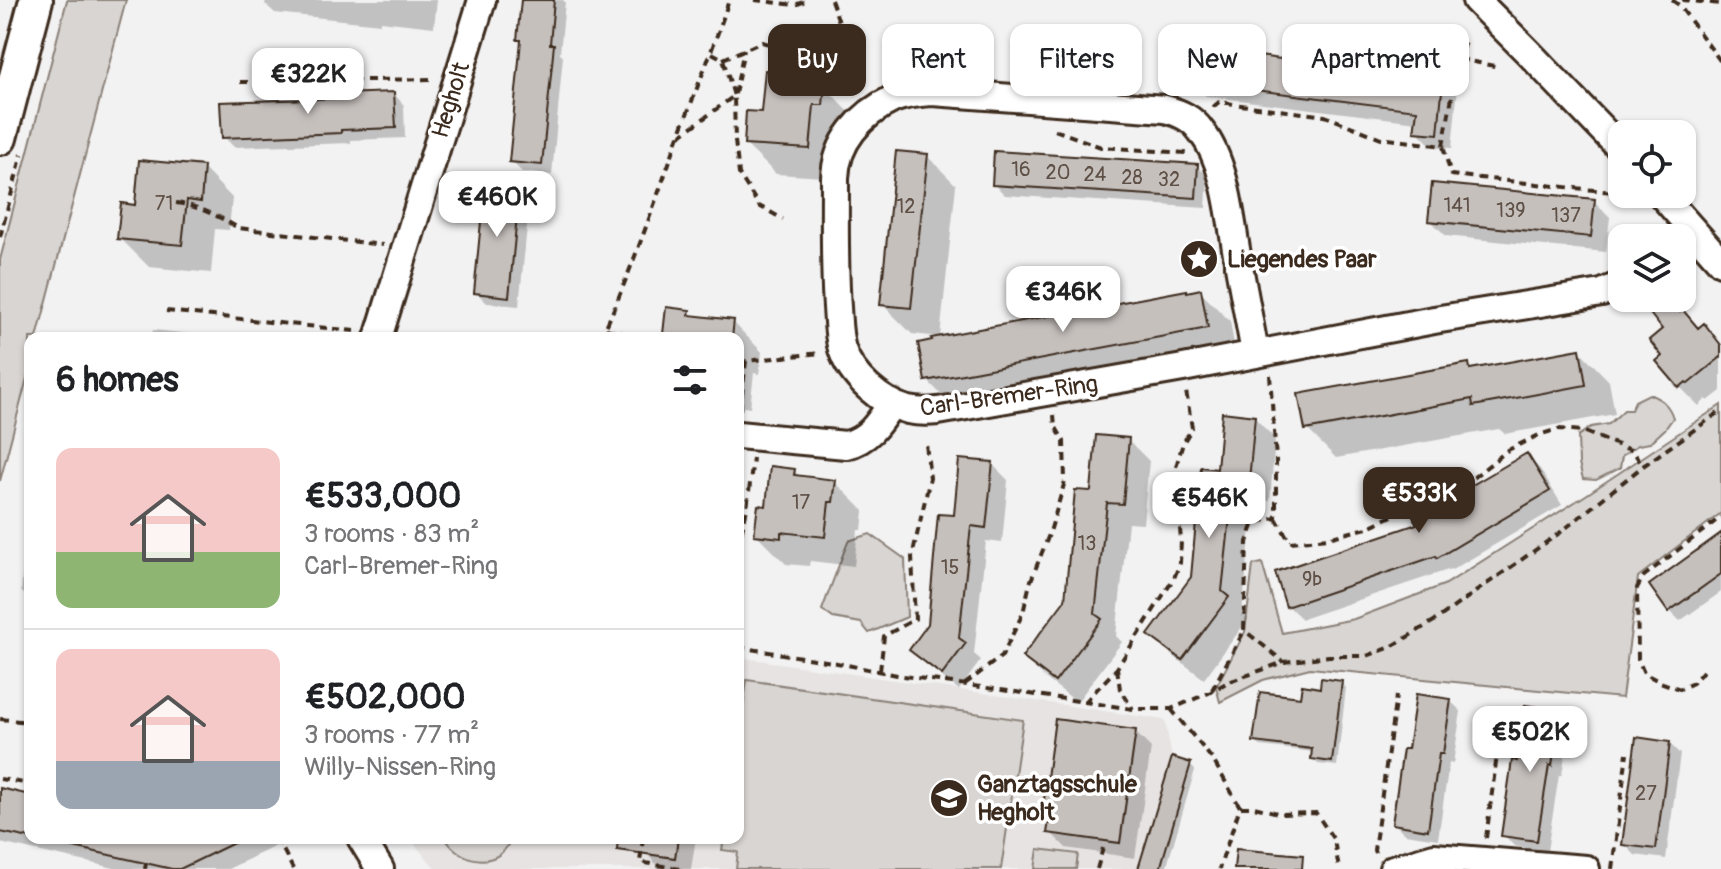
<!DOCTYPE html>
<html lang="en">
<head>
<meta charset="utf-8">
<style>
	body { margin:0; font-family:Pangolin,sans-serif; background:#f2f2f2; color:#202124; height:100vh; display:flex; flex-direction:column; font-size:30px; white-space:nowrap }
	* { box-sizing:border-box; margin:0 }
	p { font-size:26px; color:#757577 }
	.icon { flex:none; width:44px; height:44px; fill:none; stroke:currentColor; stroke-width:2; stroke-linecap:round; stroke-linejoin:round }
	.map { position:relative; flex:1; overflow:hidden }
	.side { position:absolute; left:24px; top:332px; width:720px; height:512px; display:flex; flex-direction:column; background:#fff; border-radius:16px; box-shadow:0 2px 6px #0004 }
	.side>* { flex:none }
	.hud { position:absolute; left:768px; top:24px; width:760px; height:72px; display:flex; gap:16px }
	.tools { position:absolute; left:1608px; top:120px; display:grid; gap:16px }
	.tools a { display:grid; place-items:center; width:88px; height:88px; border-radius:16px; background:#fff; box-shadow:0 2px 6px #0004; font-size:40px }
	.price { position:absolute; translate:-50% -68px; padding:0 18px; border-radius:16px; background:#fff; color:#222; font-size:26px; line-height:52px; filter:drop-shadow(0 2px 4px #0008) }
	.price::after { content:''; position:absolute; left:50%; top:48px; width:24px; height:18px; margin-left:-12px; background:inherit; clip-path:polygon(0 0,100% 0,50% 100%) }
	.price.selected { background:#3b2a1e; color:#fff }
	ul { padding:0; list-style:none }
	li { display:flex; align-items:center; gap:24px; height:200px; padding:0 32px }
	li+li { border-top:2px solid #e0e0e0 }
	li span { display:grid; place-items:center; flex:none; width:224px; height:160px; border-radius:16px; color:#555 }
	li>.icon { margin-inline-start:auto }
	span .icon { width:96px; height:96px; fill:#fffc; stroke-width:1 }
	li b { font-size:34px }
	h2 { display:flex; justify-content:space-between; align-items:center; height:96px; padding:0 32px; font-size:34px }
	.tag { padding:0 28px; border-radius:16px; background:#fff; box-shadow:0 2px 6px #0004; font-size:28px; line-height:72px }
	.tag.selected { background:#3b2a1e; color:#fff }
	.map>svg:first-child { display:block }
	.built { fill:#e6e3e2 }
	.green { fill:#d8d5d2; stroke:#8a8078; stroke-width:2 }
	.shadow { fill:#0003 }
	.building { fill:#c6c0bd; stroke:#3b2a1e; stroke-width:2 }
	.lines { fill:none; stroke-linecap:round; stroke-linejoin:round }
	.minor-casing { stroke:#3b2a1e; stroke-width:32 }
	.major-casing { stroke:#3b2a1e; stroke-width:38 }
	.path { stroke:#3b2a1e; stroke-width:4; stroke-dasharray:8 6; stroke-linecap:butt }
	.minor { stroke:#fff; stroke-width:26 }
	.major { stroke:#fff; stroke-width:32 }
	.labels { text-anchor:middle; dominant-baseline:central; stroke-width:7; stroke-linejoin:round; paint-order:stroke }
	.number-label { font-size:20px; fill:#5e5046 }
	.street-label { font-size:24px; fill:#3b2a1e; stroke:#fff }
	.poi-label { font-size:24px; font-weight:bold; fill:#3b2a1e; stroke:#fff; text-anchor:start }
</style>
</head>
<body>
<div class="map">
<svg width="1721" height="869" viewBox="0 0 1721 869">
	<rect width="100%" height="100%" fill="#f3f2f2"/>
	<filter id="ink" filterUnits="userSpaceOnUse"><feTurbulence type="fractalNoise" baseFrequency=".0125" numOctaves="2"/><feDisplacementMap in="SourceGraphic" scale="16" xChannelSelector="R" yChannelSelector="G"/><feConvolveMatrix kernelMatrix="1 2 1 2 8 2 1 2 1" color-interpolation-filters="sRGB"/></filter>
	<g filter="url(#ink)">
		<path class="built" d="M738,657L1165,720L1172,757L1138,869H436L416,846L412,838H738Z"/>
		<path class="green" d="M67,0H126L37,338H30V367L0,481V260Z
			M1649,394C1661,399 1669,404 1673,418L1665,429L1650,443L1638,445L1622,456L1620,468L1596,480L1583,479L1579,464L1578,436L1591,427L1609,424L1624,410H1631L1635,401Z
			M1721,405V513L1638,577L1622,698L1310,668L1263,680L1220,702L1216,687L1245,632L1253,565L1262,563L1282,633L1354,619L1446,584L1586,495Z
			M870,534L905,559L907,617L869,633L861,623L833,618L822,610L848,541Z
			M747,680L1023,720L1001,869H736L738,852L722,850L724,838H738V742Z
			M445,838H511C501,869 462,865 445,838Z
			M1038,849L1078,854L1076,869H1035Z"/>
		<path class="shadow" d="M266,0H437L434,27L380,21V24L275,13L265,4Z
			M523,0H563L565,2L560,53L563,56L552,175L522,172L511,161L523,42L519,39Z
			M1444,61L1459,76L1452,148L1432,146L1417,131V122L1206,96L1191,81L1422,79Z
			M801,75L811,85L824,86L853,116L839,178L776,174L746,145L763,114Z
			M394,94L404,105L405,138L351,140V143L234,147L224,137L342,100Z
			M927,156L956,185L940,337L912,334L882,304Z
			M1197,166L1208,176L1206,208L1005,195L994,184Z
			M203,168L232,198L229,230L215,229L211,273L149,267L120,238L137,207Z
			M519,186L530,197L519,306L487,303L476,292Z
			M1594,201L1610,217L1606,252L1446,236L1430,220Z
			M1200,292L1230,321L1236,356L956,410L927,380L1188,293Z
			M1649,298H1668L1699,329L1703,326L1721,343V391L1708,401L1706,399L1699,406L1680,387L1665,356V329Z
			M667,309L689,312L696,318L733,322L762,352L759,374L754,373L750,408L738,406V338H664Z
			M153,330L233,338H152Z
			M1580,351L1609,381L1615,414L1505,434L1499,429L1336,458L1307,429L1468,366L1473,371Z
			M1254,417L1275,439L1270,501L1254,500L1242,613L1248,619L1204,679L1172,655L1151,634L1193,578L1219,471Z
			M1128,440L1149,461L1143,524L1128,523L1116,636L1122,642L1077,702L1045,678L1024,657L1066,601L1092,494Z
			M1527,455L1540,469L1562,505L1452,570L1451,569L1302,619L1288,606L1420,525Z
			M992,464L1008,480L1002,543L986,541L974,654L981,660L959,690L928,666L912,650L930,624L956,517Z
			M794,471L802,478L835,482L864,511L862,530H858L854,566L810,561L809,566L786,564L756,534Z
			M1721,535V592L1680,621L1670,611Z
			M24,558L30,559V600L21,591Z
			M1342,683L1346,688L1337,766L1318,764L1313,759L1314,752L1260,746L1256,741L1302,699Z
			M1450,701L1461,711L1453,764L1449,763L1438,839L1405,834L1395,824L1410,751Z
			M1559,712L1570,723L1562,775H1559L1547,851L1514,846L1504,835L1519,763Z
			M1135,732L1151,748L1135,858L1066,848L1050,832L1051,821L1044,813Z
			M1669,743L1680,754L1666,859L1635,855L1624,844Z
			M1190,765L1195,770L1166,869H1140Z
			M0,790L30,797V838H279L282,843L228,869H119L0,843Z
			M647,838H696L691,869H657V865L645,852Z"/>
		<path class="building" d="M521,0H554L550,44H554L542,165L509,162L521,40H517Z
			M1193,48L1420,76L1422,57L1445,59L1438,134L1414,132L1417,110L1189,82Z
			M765,70L802,73L801,82L825,84L823,105H814L810,149L744,145L746,111L761,112Z
			M394,92L396,128L341,130V133L222,138L220,102L340,98V94Z
			M896,151L928,154L911,308L880,305Z
			M994,151L1198,164L1196,198L992,185Z
			M139,160L204,166L201,202L187,200L182,245L117,239L121,203L135,205Z
			M485,181L520,185L509,297L474,293Z
			M1432,183L1595,199L1591,237L1428,221Z
			M1201,289L1208,328L925,381L918,343L932,340L931,338L1187,290V292Z
			M1638,298H1669L1680,312L1683,310L1698,328L1704,323L1721,345V357L1688,384L1686,382L1679,388L1656,361L1662,356L1649,340L1662,329Z
			M666,307L690,310L689,315L734,320L732,338H674V335L663,334Z
			M1580,349L1586,385L1473,406L1472,399L1305,430L1298,394L1469,363L1470,369Z
			M1222,412L1255,416L1249,481L1234,480L1222,591L1229,597L1182,660L1148,635L1191,577L1201,467L1217,469Z
			M1096,435L1129,438L1123,504L1107,503L1095,614L1102,619L1055,682L1022,657L1065,600L1075,490L1091,491Z
			M1527,453L1550,491L1437,558L1436,556L1286,607L1275,572L1417,524L1414,519Z
			M959,459L993,462L986,528L971,526L959,638L966,643L942,675L909,650L928,624L938,514L954,515Z
			M770,466L795,469L794,475L836,480L833,502H829L825,537L781,532V538L754,535L758,505L766,506Z
			M1721,533V574L1668,612L1649,585Z
			M1321,678L1342,681L1332,762L1311,759L1312,749L1253,742L1260,692L1300,697L1302,685L1320,688Z
			M1416,694L1451,699L1443,754H1439L1428,830L1392,824L1403,749H1408Z
			M1525,705L1560,710L1552,766L1549,765L1537,841L1501,836L1512,760L1517,761Z
			M1055,719L1136,730L1120,843L1047,833L1050,815L1042,814Z
			M1636,737L1670,742L1656,849L1622,845Z
			M1172,757L1191,763L1186,780L1160,869H1138Z
			M0,788L30,795V838L0,832Z
			M69,838H244L180,869H172L69,846Z
			M618,838H678L675,858L617,850Z
			M1236,849L1303,855L1302,869H1234Z"/>
		<g class="lines">
			<defs>
				<path id="minor" d="M1476,0L1528,52L1622,150
					M1661,194L1721,262
					M378,338L482,0
					M1255,353C1249,319 1242,284 1236,249C1230,213 1225,161 1201,131C1192,118 1180,113 1165,109L932,92C919,93 905,94 893,99C861,114 836,142 835,178C835,221 834,264 837,307C838,321 838,336 842,349C851,377 881,403 908,410C918,412 928,412 938,411L1183,368L1434,320L1602,293L1622,284
					M738,435L846,445C869,440 880,421 892,403
					M361,838L380,869
					M1393,869L1434,857L1586,869"/>
				<path id="major" d="M0,138L36,0"/>
			</defs>
			<use href="#minor" class="minor-casing"/>
			<use href="#major" class="major-casing"/>
			<path class="path" d="M755,0L795,5L808,0
				M831,0L856,68
				M1672,0L1679,5L1721,62
				M1682,0L1721,4
				M712,53L723,59L734,96
				M723,59L762,42L856,68L865,86
				M1459,59L1499,67
				M240,82L434,79
				M735,94L744,49
				M1213,107L1219,102L1325,116L1381,138L1443,146L1451,175L1613,192L1620,191
				M1055,130L1101,147L1186,153
				M680,136L734,96L735,141L739,174L759,206L783,219
				M1443,146L1459,59L1466,38
				M176,203C198,206 219,216 238,228L383,245
				M0,237L22,154
				M166,311L355,331
				M606,329L644,338
				M601,338C631,272 654,205 678,138C695,92 714,47 729,0
				M1270,375L1276,459V518L1254,523L1247,542L1244,630L1284,662
				M740,410L746,361L820,353
				M1276,518L1290,542L1328,538L1367,528L1474,477L1508,450L1539,435L1558,429L1582,431L1633,451L1643,466
				M738,546L747,509L753,458
				M738,647L832,662L897,675L1085,702L1133,709H1171L1211,692L1226,683L1284,662L1329,656H1367L1391,647L1434,621L1561,532L1643,466L1721,411
				M1117,668L1120,689L1133,709
				M880,671L884,636L915,619L912,557L930,478L926,444
				M1703,671L1693,683L1680,689L1660,682L1644,673L1638,659L1637,588L1644,576L1721,517
				M965,684L1002,656L1023,613L1030,583L1050,532L1065,481L1064,441L1055,426L1054,415
				M1212,690L1244,631
				M1085,702L1117,668L1174,578L1180,563L1181,541L1175,470L1183,443L1192,428L1186,391
				M1171,709L1213,760L1240,807L1219,869
				M0,719L30,722
				M0,779L30,784
				M1241,807H1254L1282,814L1316,813L1334,840L1339,869
				M277,838L293,869
				M643,838L640,862L680,869
				M1486,838L1502,717
				M1375,853L1374,850L1396,696
				M145,869L146,863
				M1097,869L1103,848
				M1612,869L1627,753"/>
			<use href="#minor" class="minor"/>
			<use href="#major" class="major"/>
		</g>
	</g>
	<defs>
		<symbol id="sight-disc" viewBox="-11 -11 22 22"><circle r="9.5" fill="#3b2a1e" stroke="#fff"/><path d="M0-6L1.8-2.2L6-1.7L2.9 1.2L3.7 5.4L0 3.3L-3.7 5.4L-2.9 1.2L-6-1.7L-1.8-2.2Z" fill="#fff"/></symbol>
		<symbol id="school-disc" viewBox="-11 -11 22 22"><circle r="9.5" fill="#3b2a1e" stroke="#fff"/><path d="M0-5L7-2L0 1L-7-2ZM-4 1L0 2.5L4 1V4Q0 6-4 4Z" fill="#fff"/></symbol>
	</defs>
	<g fill-rule="evenodd">
		<use href="#sight-disc" x="1177" y="237" width="44" height="44"/>
		<use href="#school-disc" x="927" y="776" width="44" height="44"/>
	</g>
	<g class="labels">
		<g class="number-label">
			<text x="1021" y="169">16</text>
			<text x="1058" y="172">20</text>
			<text x="1095" y="174">24</text>
			<text x="1132" y="177">28</text>
			<text x="1169" y="179">32</text>
			<text x="164" y="203">71</text>
			<text x="1457" y="205">141</text>
			<text x="906" y="206">12</text>
			<text x="1511" y="210">139</text>
			<text x="1566" y="215">137</text>
			<text x="801" y="502">17</text>
			<text x="1087" y="543">13</text>
			<text x="950" y="567">15</text>
			<text x="1312" y="579">9b</text>
			<text x="1646" y="793">27</text>
		</g>
		<g class="street-label">
			<text transform="translate(451 100) rotate(-73)">Hegholt</text>
			<text transform="translate(1009 396) rotate(-8)">Carl-Bremer-Ring</text>
		</g>
		<g class="poi-label">
			<text x="1227" y="259">Liegendes Paar</text>
			<text x="977" y="784">Ganztagsschule<tspan x="977" dy="28">Hegholt</tspan></text>
		</g>
	</g>
</svg>
<div class="tools">
<a><svg class="icon" aria-label="locate" viewBox="0 0 24 24"><circle cx="12" cy="12" r="6"/><path d="M12 2v4M12 18v4M2 12h4M18 12h4"/></svg></a>
<a><svg class="icon" aria-label="layers" viewBox="0 0 24 24"><path d="M12 4l9 5-9 5-9-5zM3 14l9 5 9-5"/></svg></a>
</div>
<b class="price" style="left:308px;top:116px">€322K</b>
<b class="price" style="left:497px;top:239px">€460K</b>
<b class="price" style="left:1063px;top:334px">€346K</b>
<b class="price selected" style="left:1419px;top:535px">€533K</b>
<b class="price" style="left:1209px;top:540px">€546K</b>
<b class="price" style="left:1530px;top:774px">€502K</b>
<div class="hud">
<a class="tag selected">Buy</a>
<a class="tag">Rent</a>
<a class="tag">Filters</a>
<a class="tag">New</a>
<a class="tag">Apartment</a>
</div>
<section class="side">
<h2>6 homes<svg class="icon" aria-label="filters" viewBox="0 0 24 24"><path d="M4 7h16M4 17h16"/><circle cx="9" cy="7" r="2"/><circle cx="15" cy="17" r="2"/></svg></h2>
<ul>
<li><span style="background:linear-gradient(#f6c9c9 65%,#8fb573 0)"><svg class="icon" aria-label="home" viewBox="0 0 24 24"><path d="M3 11l9-7 9 7M6 9v11h12V9"/></svg></span><div><b>€533,000</b><p>3 rooms · 83 m²</p><p>Carl-Bremer-Ring</p></div></li>
<li><span style="background:linear-gradient(#f6c9c9 70%,#9aa5b1 0)"><svg class="icon" aria-label="home" viewBox="0 0 24 24"><path d="M3 11l9-7 9 7M6 9v11h12V9"/></svg></span><div><b>€502,000</b><p>3 rooms · 77 m²</p><p>Willy-Nissen-Ring</p></div></li>
</ul>
</section>
</div>
</body>
</html>
